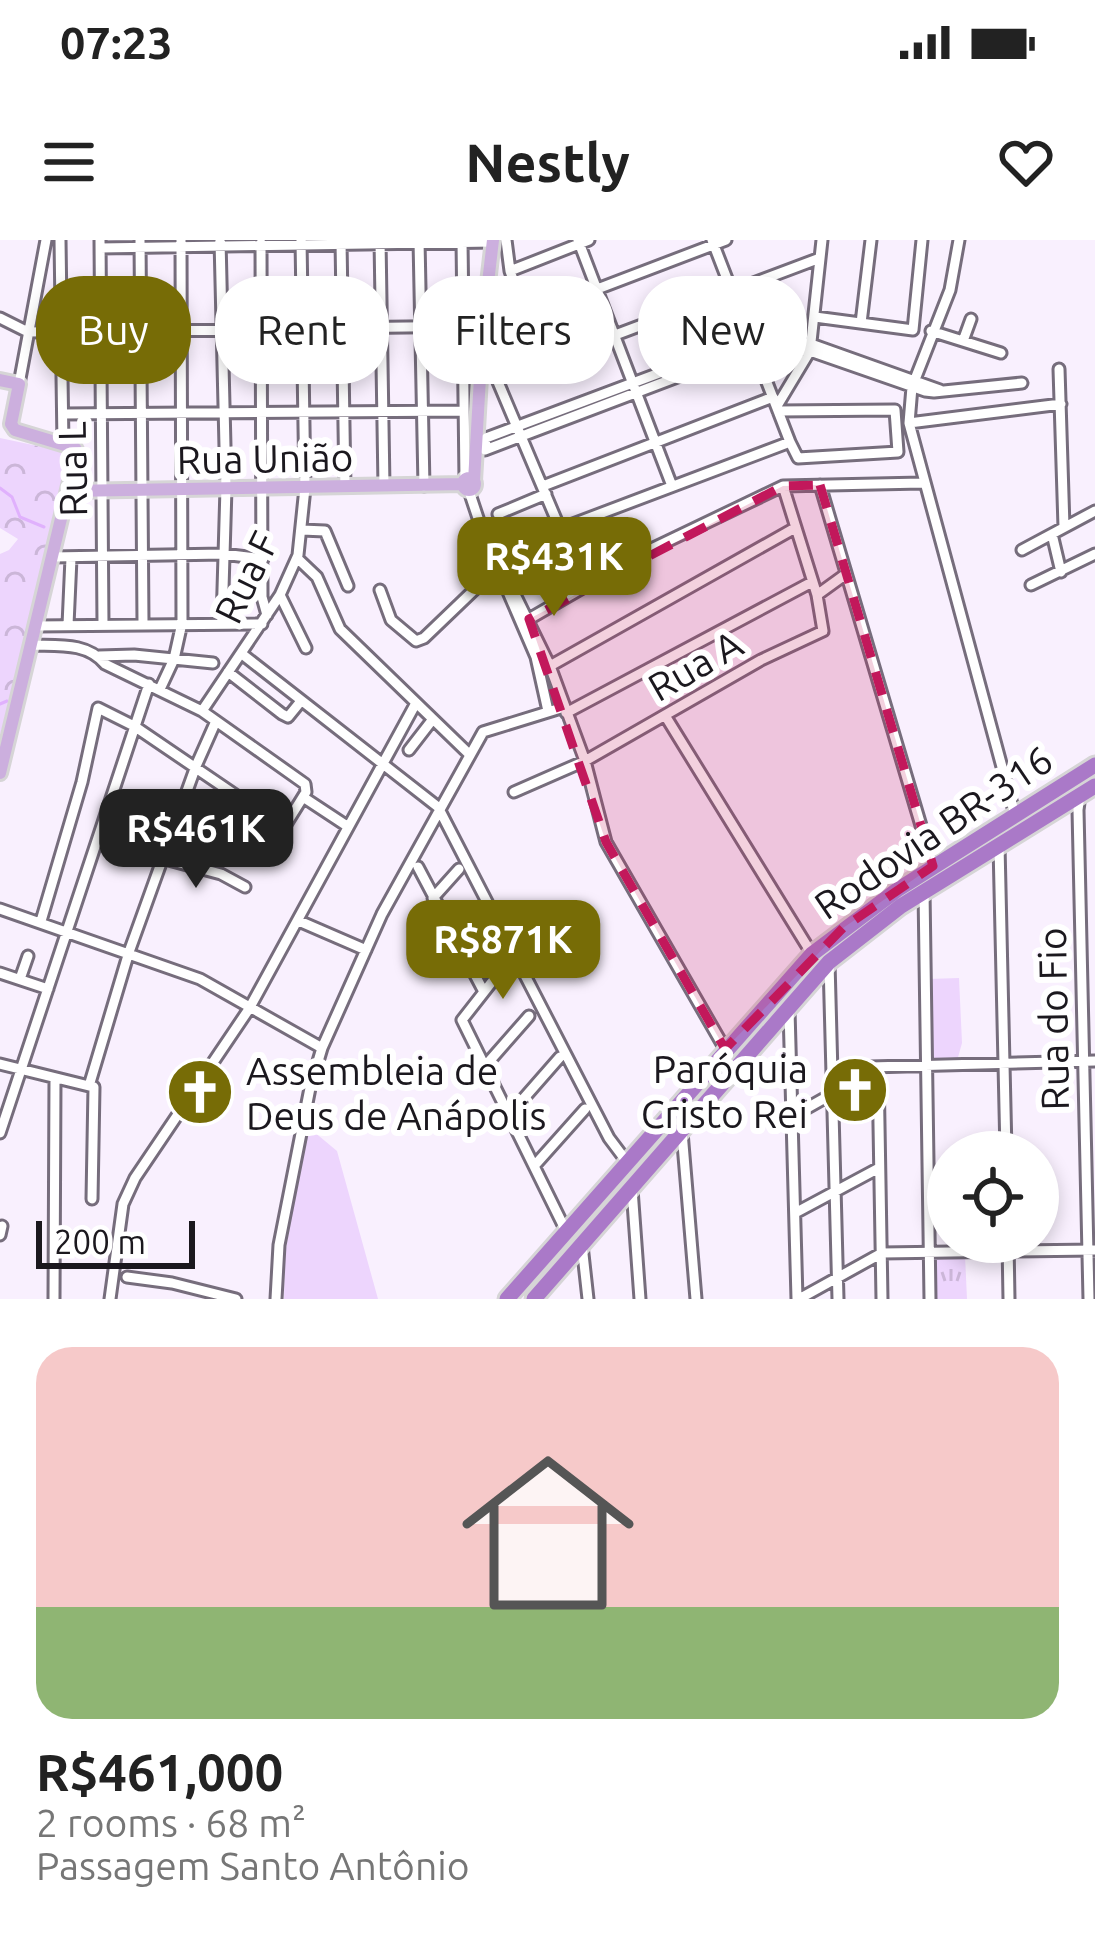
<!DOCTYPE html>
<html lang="en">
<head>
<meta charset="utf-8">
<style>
	body { margin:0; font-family:Ubuntu,sans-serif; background:#f2f2f2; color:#222; height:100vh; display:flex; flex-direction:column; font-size:45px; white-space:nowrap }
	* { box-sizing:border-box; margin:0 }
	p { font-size:39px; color:#767676 }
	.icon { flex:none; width:66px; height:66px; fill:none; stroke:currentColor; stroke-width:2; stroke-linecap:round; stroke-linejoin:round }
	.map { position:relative; height:1059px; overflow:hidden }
	.drawer { display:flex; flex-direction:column; background:#fff; flex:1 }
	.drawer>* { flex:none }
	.guide { position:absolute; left:36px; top:36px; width:1023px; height:108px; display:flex; gap:24px }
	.controls { position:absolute; left:927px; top:891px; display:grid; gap:24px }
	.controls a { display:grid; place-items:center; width:132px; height:132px; border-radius:50%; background:#fff; box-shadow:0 6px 18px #0003; font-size:60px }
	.scale { position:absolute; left:36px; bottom:30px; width:159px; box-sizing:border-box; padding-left:12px; border:6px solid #1b181e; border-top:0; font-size:33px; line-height:42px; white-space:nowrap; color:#1b181e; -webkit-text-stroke:9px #fff; paint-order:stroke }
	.price { position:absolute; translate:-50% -102px; padding:0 27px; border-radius:24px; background:#776c06; color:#fff; font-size:39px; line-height:78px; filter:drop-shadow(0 3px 6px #0008) }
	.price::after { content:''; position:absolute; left:50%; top:72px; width:36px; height:27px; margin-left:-18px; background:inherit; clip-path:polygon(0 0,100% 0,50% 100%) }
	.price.current { background:#222; color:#fff }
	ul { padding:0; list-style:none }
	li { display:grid; align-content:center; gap:24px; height:636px; padding:0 36px }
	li+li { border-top:3px solid #e0e0e0 }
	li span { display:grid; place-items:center; height:372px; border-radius:36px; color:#555 }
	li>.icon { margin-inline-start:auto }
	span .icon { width:216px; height:216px; fill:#fffc; stroke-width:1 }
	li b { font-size:51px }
	.tag { padding:0 42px; border-radius:48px; background:#fff; box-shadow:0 6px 18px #0003; font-size:42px; line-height:108px }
	.tag.current { background:#776c06; color:#fff }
	.status { display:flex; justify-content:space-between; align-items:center; height:84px; padding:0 60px; background:#fff; direction:ltr }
	.status svg { height:33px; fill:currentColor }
	header { display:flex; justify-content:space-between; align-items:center; height:156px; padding:0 36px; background:#fff; font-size:54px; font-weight:600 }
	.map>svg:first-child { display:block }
	.green { fill:#edd5fd }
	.forest { fill:url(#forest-crowns) }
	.park { fill:url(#park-tufts) }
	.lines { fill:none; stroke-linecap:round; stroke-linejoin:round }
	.stream { stroke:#e0b1fd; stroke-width:3 }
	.minor-casing { stroke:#766d7c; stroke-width:15 }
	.major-casing { stroke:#d6d5d6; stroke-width:18 }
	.highway-casing { stroke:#d6d5d6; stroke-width:21 }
	.minor { stroke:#fff; stroke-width:9 }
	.major { stroke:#ccafde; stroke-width:12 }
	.highway { stroke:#aa79c8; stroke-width:15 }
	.marked { fill:#c2185b; fill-opacity:0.2; stroke:#c2185b; stroke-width:9; stroke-dasharray:24 15; stroke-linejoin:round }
	.labels { text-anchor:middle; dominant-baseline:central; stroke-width:12; stroke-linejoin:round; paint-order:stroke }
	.street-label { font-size:39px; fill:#1b181e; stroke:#fff }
	.poi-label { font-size:39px; fill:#1b181e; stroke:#fff; text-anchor:end }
</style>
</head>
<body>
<div class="status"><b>07:23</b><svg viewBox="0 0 49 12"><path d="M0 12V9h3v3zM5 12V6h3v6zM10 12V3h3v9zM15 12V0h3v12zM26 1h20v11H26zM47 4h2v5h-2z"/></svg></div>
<header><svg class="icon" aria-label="menu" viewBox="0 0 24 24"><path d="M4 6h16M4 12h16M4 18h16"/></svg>Nestly<svg class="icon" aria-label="heart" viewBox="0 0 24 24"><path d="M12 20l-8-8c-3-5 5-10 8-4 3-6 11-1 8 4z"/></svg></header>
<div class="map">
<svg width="1095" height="1059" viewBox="0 0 1095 1059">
	<defs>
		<pattern id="forest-crowns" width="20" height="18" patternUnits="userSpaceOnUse" patternTransform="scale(3)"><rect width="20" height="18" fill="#edd5fd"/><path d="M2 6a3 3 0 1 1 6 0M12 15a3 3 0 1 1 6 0" fill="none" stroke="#cbb6d8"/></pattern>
		<pattern id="park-tufts" width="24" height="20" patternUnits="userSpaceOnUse" patternTransform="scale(3)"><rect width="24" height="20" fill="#edd5fd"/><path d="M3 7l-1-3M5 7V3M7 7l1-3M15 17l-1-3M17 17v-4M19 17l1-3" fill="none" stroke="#cbb6d8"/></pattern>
	</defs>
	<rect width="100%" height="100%" fill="#f9f0fe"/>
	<path class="green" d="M959,738L962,803L957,821L929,822L928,739Z
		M307,886L337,911L378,1059H284L285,1014Z"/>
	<path class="forest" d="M0,198L71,213L0,496V314L9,310L18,299L0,288Z"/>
	<path class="park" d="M965,1015L967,1059H934L930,1017Z"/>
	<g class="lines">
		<path class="stream" d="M0,248L12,257L20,277L44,287
			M0,464L7,461"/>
		<defs>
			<path id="minor" d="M60,0L63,204
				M100,0L103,384
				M140,0L143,382
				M220,0L226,248L222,383
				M380,0L384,246
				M419,0L424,246
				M462,0L465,239
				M506,0L510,31L526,76
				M578,0L672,246
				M712,0L790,202L798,218L898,212L895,170L778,171
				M959,0L950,50L912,147L909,183L1015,575
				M341,1L345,247
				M261,3L262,357L267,375
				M100,8L493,2
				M510,31L589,0
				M815,77L913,90L922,0
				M0,78L28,92L483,86
				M861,83L871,0
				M931,91L1001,113
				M963,101L971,79
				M1059,129L1064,287
				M513,133L500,86L726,0
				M19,144L46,0
				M940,150L811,104L750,99L486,198L485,210L754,108L810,111L925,151L934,152L1022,143
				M777,166L810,111L822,0
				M63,174L463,171
				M909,183L1061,164
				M820,245L933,626
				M543,246L773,157
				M469,251L479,281L550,426L585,521L606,602L725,809
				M498,274L546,254
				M302,290L325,291L348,346
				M561,291L498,142L501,138L820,18
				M1052,294L1061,332
				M504,310L790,202
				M1022,310L1095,271
				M52,317L223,314L263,319
				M297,318L317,337L340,389L468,513
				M502,338L536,417L548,471
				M1031,345L1095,314
				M380,350L391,380L416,401L424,398L497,328
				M280,355L306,408
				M817,355L846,334
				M529,379L643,313L783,246L922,243
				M68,385L71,318
				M35,386L262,384
				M31,405C58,406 87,402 105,424L202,471L305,544L306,552L270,610
				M242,414L438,567L609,898L627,922
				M99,416L134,415L213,423
				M550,426L795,288
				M228,432L282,474L288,477L301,461
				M160,449L174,419L182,383L181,0
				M202,471L280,355L298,315L305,248L301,0
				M566,473L812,342
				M666,477L812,714
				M409,510L433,479
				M514,552L585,521L761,420L823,391L817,355L783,246
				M1080,555L1078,570L1089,1059
				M303,557L347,586
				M999,605L1006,912
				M161,618L221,634L245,647
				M418,627L483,750
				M924,651L930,1059
				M433,658L459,629
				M0,669L200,739L322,808
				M41,681L82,542L98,468L134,486L284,588
				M299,681L366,710
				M458,703L484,672
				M509,720L462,780L566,991
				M829,722L838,1059
				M0,733L48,749
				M20,739L28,716
				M789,770L797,1059
				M0,824L89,846L129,712L196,526L216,481
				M486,825L529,776
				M878,827L882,1059
				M833,828L1095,821
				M510,874L560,817
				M793,876L832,854
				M682,892L696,1059
				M0,893L149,444
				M535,925L585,869
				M632,949L640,1059
				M92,959L94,847
				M795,973L879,928
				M0,995L2,986
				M1008,1002L1009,1059
				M582,1005L588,1059
				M127,1037L172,1043L236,1059
				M54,1059L55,839
				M110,1059L123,964L135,938L249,769L416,463
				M276,1059L279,1005L310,848L322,808L382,674L483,492L564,467
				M799,1059L882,1013L1095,1010"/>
			<path id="major" d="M0,140L19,144L11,184L15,190L75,208L77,212L0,533
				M463 244a6 6 0 1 1 12 0a6 6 0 1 1-12 0Z
				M474,241L483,86L493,0
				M69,251L463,244"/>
			<path id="highway" d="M507,1059L812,714L897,650L1095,525
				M534,1059L829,722L901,666L1095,546"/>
		</defs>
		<use href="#minor" class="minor-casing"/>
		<use href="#major" class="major-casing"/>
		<use href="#highway" class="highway-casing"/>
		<use href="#minor" class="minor"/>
		<use href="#major" class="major"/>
		<use href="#highway" class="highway"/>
	</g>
	<path class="marked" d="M820,245L933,626L843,688L725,809L606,602L529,379L783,246Z"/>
	<defs>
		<symbol id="church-disc" viewBox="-11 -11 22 22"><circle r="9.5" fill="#776c06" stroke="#fff"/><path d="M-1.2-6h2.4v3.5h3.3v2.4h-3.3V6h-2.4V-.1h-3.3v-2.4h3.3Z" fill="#fff"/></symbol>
	</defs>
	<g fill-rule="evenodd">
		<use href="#church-disc" x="817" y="812" width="76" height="76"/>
		<use href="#church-disc" x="162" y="814" width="76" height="76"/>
	</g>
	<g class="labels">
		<g class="street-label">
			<text transform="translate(265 218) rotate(-1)">Rua União</text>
			<text transform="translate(72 229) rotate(-91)">Rua L</text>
			<text transform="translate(246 337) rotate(-64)">Rua F</text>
			<text transform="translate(695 425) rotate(-30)">Rua A</text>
			<text transform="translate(933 592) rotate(-34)">Rodovia BR-316</text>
			<text transform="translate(1053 779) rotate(-91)">Rua do Fio</text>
		</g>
		<g class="poi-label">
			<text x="808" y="828">Paróquia<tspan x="808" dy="45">Cristo Rei</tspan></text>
			<text x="246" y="830" text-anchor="start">Assembleia de<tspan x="246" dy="45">Deus de Anápolis</tspan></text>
		</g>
	</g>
</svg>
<div class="controls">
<a><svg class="icon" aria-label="locate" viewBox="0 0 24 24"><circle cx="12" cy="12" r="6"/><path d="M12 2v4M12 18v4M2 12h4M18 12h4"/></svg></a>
</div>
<div class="scale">200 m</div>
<b class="price" style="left:554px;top:379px">R$431K</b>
<b class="price current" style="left:196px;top:651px">R$461K</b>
<b class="price" style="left:503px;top:762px">R$871K</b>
<div class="guide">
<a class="tag current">Buy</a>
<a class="tag">Rent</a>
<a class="tag">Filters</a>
<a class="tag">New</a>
</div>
</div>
<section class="drawer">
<ul>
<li><span style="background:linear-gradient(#f6c9c9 70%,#8fb573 0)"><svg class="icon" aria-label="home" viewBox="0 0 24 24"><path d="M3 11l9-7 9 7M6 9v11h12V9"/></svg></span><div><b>R$461,000</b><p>2 rooms · 68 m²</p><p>Passagem Santo Antônio</p></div></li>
</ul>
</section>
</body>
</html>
